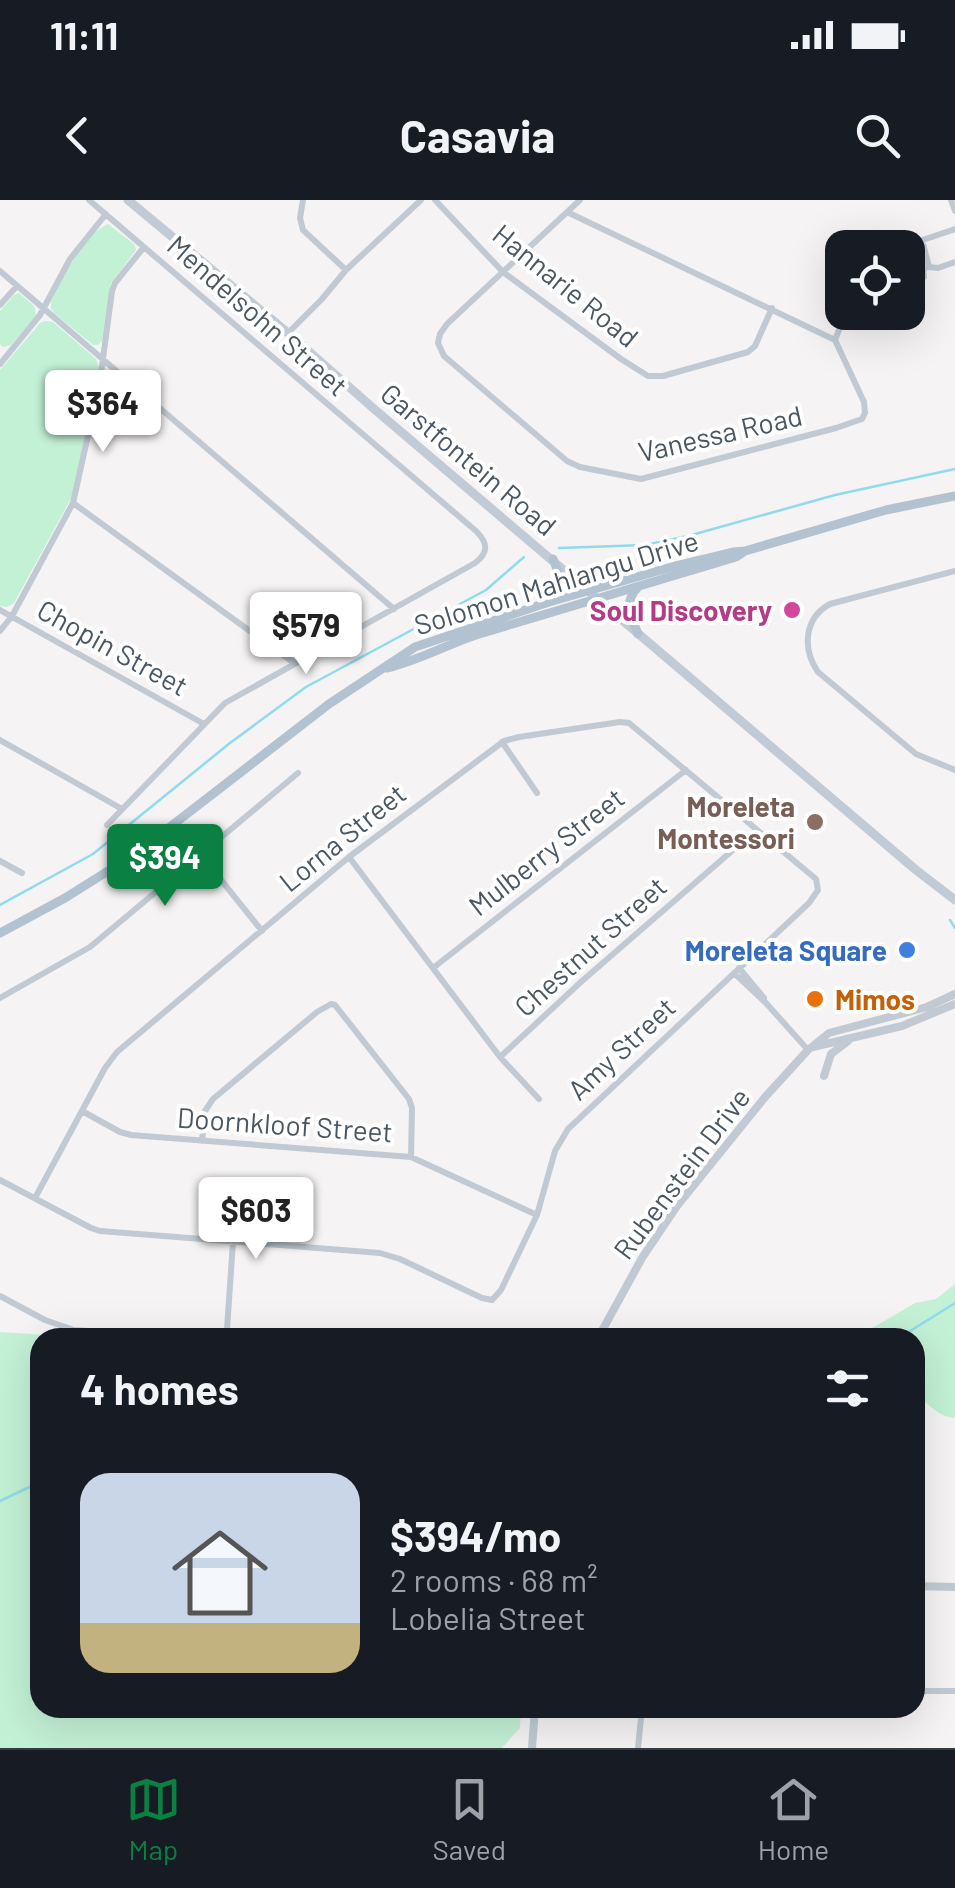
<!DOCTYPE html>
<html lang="en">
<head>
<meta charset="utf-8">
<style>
	body { margin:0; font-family:Barlow,sans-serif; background:#242831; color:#f1f3f6; height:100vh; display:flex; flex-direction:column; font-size:38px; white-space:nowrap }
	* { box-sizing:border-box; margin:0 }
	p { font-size:32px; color:#9ea1a6 }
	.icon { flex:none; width:55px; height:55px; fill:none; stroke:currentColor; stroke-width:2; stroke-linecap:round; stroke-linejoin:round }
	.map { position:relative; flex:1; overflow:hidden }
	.side { position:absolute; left:30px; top:1128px; width:895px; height:390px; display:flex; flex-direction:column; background:#171b24; border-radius:30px; box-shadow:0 10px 40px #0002 }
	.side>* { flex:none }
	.tools { position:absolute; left:825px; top:30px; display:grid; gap:20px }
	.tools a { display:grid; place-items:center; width:100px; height:100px; border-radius:20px; background:#171b24; box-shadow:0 10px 40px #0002; font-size:50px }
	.price { position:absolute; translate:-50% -85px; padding:0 22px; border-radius:10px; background:#fff; color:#222; font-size:32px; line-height:65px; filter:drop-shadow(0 2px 5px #0008) }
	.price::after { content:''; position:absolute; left:50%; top:60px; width:30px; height:22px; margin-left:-15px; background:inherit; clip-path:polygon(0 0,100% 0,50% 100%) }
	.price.current { background:#0b8043; color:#fff }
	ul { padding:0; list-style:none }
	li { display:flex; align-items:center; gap:30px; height:250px; padding:0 50px }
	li+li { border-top:2px solid #363941 }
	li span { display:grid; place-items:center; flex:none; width:280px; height:200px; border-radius:30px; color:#555 }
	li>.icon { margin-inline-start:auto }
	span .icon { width:120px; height:120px; fill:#fffc; stroke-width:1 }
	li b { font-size:42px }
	h2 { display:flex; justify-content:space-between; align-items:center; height:120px; padding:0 50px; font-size:42px }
	.status { display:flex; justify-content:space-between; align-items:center; height:70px; padding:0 50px; background:#171b24; direction:ltr }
	.status svg { height:28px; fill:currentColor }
	header { display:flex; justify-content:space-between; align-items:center; height:130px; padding:0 50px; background:#171b24; font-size:45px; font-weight:700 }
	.dock { display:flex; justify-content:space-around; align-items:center; height:140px; border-top:2px solid #363941; background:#171b24; font-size:28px; color:#9ea1a6 }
	.dock a { display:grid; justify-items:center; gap:5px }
	.dock .current { color:#0b8043 }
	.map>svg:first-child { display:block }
	.green { fill:#c3f1d5 }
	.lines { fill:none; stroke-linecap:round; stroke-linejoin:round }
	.stream { stroke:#90daee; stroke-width:2.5 }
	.minor { stroke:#c1cad2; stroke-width:6 }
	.tertiary { stroke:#c1cad2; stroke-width:8 }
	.secondary { stroke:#c1cbd6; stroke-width:9 }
	.primary { stroke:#b3c2d1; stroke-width:9 }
	.hotel-dot { fill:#d1479c; stroke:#fff; stroke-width:4 }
	.education-dot { fill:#8d6e63; stroke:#fff; stroke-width:4 }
	.shop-dot { fill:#3f7fe0; stroke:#fff; stroke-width:4 }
	.food-dot { fill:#e8710a; stroke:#fff; stroke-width:4 }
	.labels { text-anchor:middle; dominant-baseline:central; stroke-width:8; stroke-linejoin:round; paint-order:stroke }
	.street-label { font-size:28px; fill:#4a5661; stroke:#fff }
	.hotel-label { font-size:28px; font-weight:bold; fill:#b23c85; stroke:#fff; text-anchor:end }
	.education-label { font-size:28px; font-weight:bold; fill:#785e54; stroke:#fff; text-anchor:end }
	.shop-label { font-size:28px; font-weight:bold; fill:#366cbe; stroke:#fff; text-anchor:end }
	.food-label { font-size:28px; font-weight:bold; fill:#c56008; stroke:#fff; text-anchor:start }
</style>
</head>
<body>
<div class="status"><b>11:11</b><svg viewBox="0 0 49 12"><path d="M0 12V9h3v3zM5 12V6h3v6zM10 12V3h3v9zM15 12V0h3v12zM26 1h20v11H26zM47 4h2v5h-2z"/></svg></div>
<header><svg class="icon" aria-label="back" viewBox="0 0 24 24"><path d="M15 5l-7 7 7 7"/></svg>Casavia<svg class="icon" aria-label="search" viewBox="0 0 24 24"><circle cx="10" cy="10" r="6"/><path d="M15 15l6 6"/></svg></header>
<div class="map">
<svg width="955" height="1548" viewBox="0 0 955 1548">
	<rect width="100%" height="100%" fill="#f5f3f3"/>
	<path class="green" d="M108,24L134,44L136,50L111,83L103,140L98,145H93L54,113L51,108V102C63,78 82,35 108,24Z
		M19,93L34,106L36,115L11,145L3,147L0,144V111L14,95Z
		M45,121L53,122L96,159L99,167L74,293L14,403L7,407L0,406V170L41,122Z
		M955,1084V1218C938,1217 927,1203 915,1192V1138L857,1137L915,1103L936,1099Z
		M0,1132L77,1137L40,1138V1508H521L520,1528L502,1548H0Z"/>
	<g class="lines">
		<path class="stream" d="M559,348L645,345L688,336L835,295L955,269
			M0,705L93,654L230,543L306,487L486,390L524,357
			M950,720L955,728
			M899,1138L955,1103
			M0,1301L40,1282"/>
		<path class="minor" d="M89,0L476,331C488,343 489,352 475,363L225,503L107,625
			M303,0L300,18L303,30L346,70
			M435,0L503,72L621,159L648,176H663L748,152L755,146L772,108
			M951,0L955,11
			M567,12L835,140L864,202L865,213L862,219L836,228L641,279L580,267L567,261L444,156L438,143L440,134L447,124L580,0
			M899,48L955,29
			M929,67L938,68L955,62
			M0,71L394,409
			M908,81L924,77L923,68L929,67L922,40
			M0,105L17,86
			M288,133L322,99L346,70L421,0
			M835,140L846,112
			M0,164L40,115L70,59L106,14
			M73,303L294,463
			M955,371L830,404C804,418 802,449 818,472L916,554L955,570
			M0,410L204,524
			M0,431L12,416L73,303L100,181L112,91L115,83L144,47
			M0,540L122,609
			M502,542L537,593
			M201,655L262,731
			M349,657L500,857L539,899
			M0,661L22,673
			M433,768L686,570
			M739,768L764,798
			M734,773L766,803L808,850
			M0,798L90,747L298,573
			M500,857L582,781L756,630
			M82,911L120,932L131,935L411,957L537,1015
			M202,941L205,911L213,899L317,812L331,804L335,805L409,899L412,908L411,957
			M0,980L91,1028L100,1031L380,1053L400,1059L482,1098L492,1100L501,1090L537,1015L555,951L568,929L809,703L818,690L816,679L629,523L620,522L519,537L504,541L349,657L117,852L105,868L35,998
			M0,1096L45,1120L74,1130L192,1138
			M227,1129L233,1042
			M915,1491H955
			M638,1548L642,1508"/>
		<path class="tertiary" d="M813,847L902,826L955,804
			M824,876L831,854L848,841
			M598,1138L642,1058L677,1006L766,896L808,850L829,833L927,807L955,794
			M915,1386L955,1387
			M532,1548L535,1508"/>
		<path class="secondary" d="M128,0L288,133L373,208L916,670L955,700"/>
		<path class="primary" d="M638,387C623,402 631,416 638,434
			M551,400C564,386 560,375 553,359
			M387,468C417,461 446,445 476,435L736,357L745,351L886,310L955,296
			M0,733L65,698L135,654L329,504L415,447L549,402L675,366L733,352L745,351"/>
	</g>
	<circle class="hotel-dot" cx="792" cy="410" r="10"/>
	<circle class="education-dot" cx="815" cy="622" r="10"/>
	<circle class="shop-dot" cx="907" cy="750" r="10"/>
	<circle class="food-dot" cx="815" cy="799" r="10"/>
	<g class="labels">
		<g class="street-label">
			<text transform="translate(566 85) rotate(39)">Hannarie Road</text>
			<text transform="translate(258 115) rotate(41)">Mendelsohn Street</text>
			<text transform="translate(720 233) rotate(-13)">Vanessa Road</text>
			<text transform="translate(469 259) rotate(40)">Garstfontein Road</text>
			<text transform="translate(556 382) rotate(-17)">Solomon Mahlangu Drive</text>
			<text transform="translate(113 447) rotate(29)">Chopin Street</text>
			<text transform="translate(342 637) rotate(-39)">Lorna Street</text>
			<text transform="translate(546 651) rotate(-38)">Mulberry Street</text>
			<text transform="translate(590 746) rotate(-42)">Chestnut Street</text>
			<text transform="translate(621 848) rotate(-43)">Amy Street</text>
			<text transform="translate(285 924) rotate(4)">Doornkloof Street</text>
			<text transform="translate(681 973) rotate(-53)">Rubenstein Drive</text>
		</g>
		<g class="hotel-label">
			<text x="772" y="410">Soul Discovery</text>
		</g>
		<g class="education-label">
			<text x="795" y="606">Moreleta<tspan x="795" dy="32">Montessori</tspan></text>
		</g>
		<g class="shop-label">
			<text x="887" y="750">Moreleta Square</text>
		</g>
		<g class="food-label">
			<text x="835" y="799">Mimos</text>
		</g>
	</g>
</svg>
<div class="tools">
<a><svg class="icon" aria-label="locate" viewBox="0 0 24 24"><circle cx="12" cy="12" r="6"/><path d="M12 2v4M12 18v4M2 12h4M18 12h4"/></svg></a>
</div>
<b class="price" style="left:103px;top:255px">$364</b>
<b class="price" style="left:306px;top:477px">$579</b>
<b class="price current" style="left:165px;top:709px">$394</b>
<b class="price" style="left:256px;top:1062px">$603</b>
<section class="side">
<h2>4 homes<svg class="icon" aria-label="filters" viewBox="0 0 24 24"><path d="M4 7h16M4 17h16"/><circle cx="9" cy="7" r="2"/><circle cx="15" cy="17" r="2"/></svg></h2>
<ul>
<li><span style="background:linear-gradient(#c9d6e8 75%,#c2b280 0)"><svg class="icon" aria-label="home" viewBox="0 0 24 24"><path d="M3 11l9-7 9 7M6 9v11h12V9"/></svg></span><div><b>$394/mo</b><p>2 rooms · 68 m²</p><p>Lobelia Street</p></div></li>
</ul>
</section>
</div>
<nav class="dock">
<a class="current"><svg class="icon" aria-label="map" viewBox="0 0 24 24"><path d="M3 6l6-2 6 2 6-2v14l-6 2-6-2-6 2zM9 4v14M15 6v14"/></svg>Map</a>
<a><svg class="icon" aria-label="saved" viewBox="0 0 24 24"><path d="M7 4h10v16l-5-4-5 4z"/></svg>Saved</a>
<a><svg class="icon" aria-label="home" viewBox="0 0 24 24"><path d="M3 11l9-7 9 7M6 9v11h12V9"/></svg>Home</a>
</nav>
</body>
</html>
